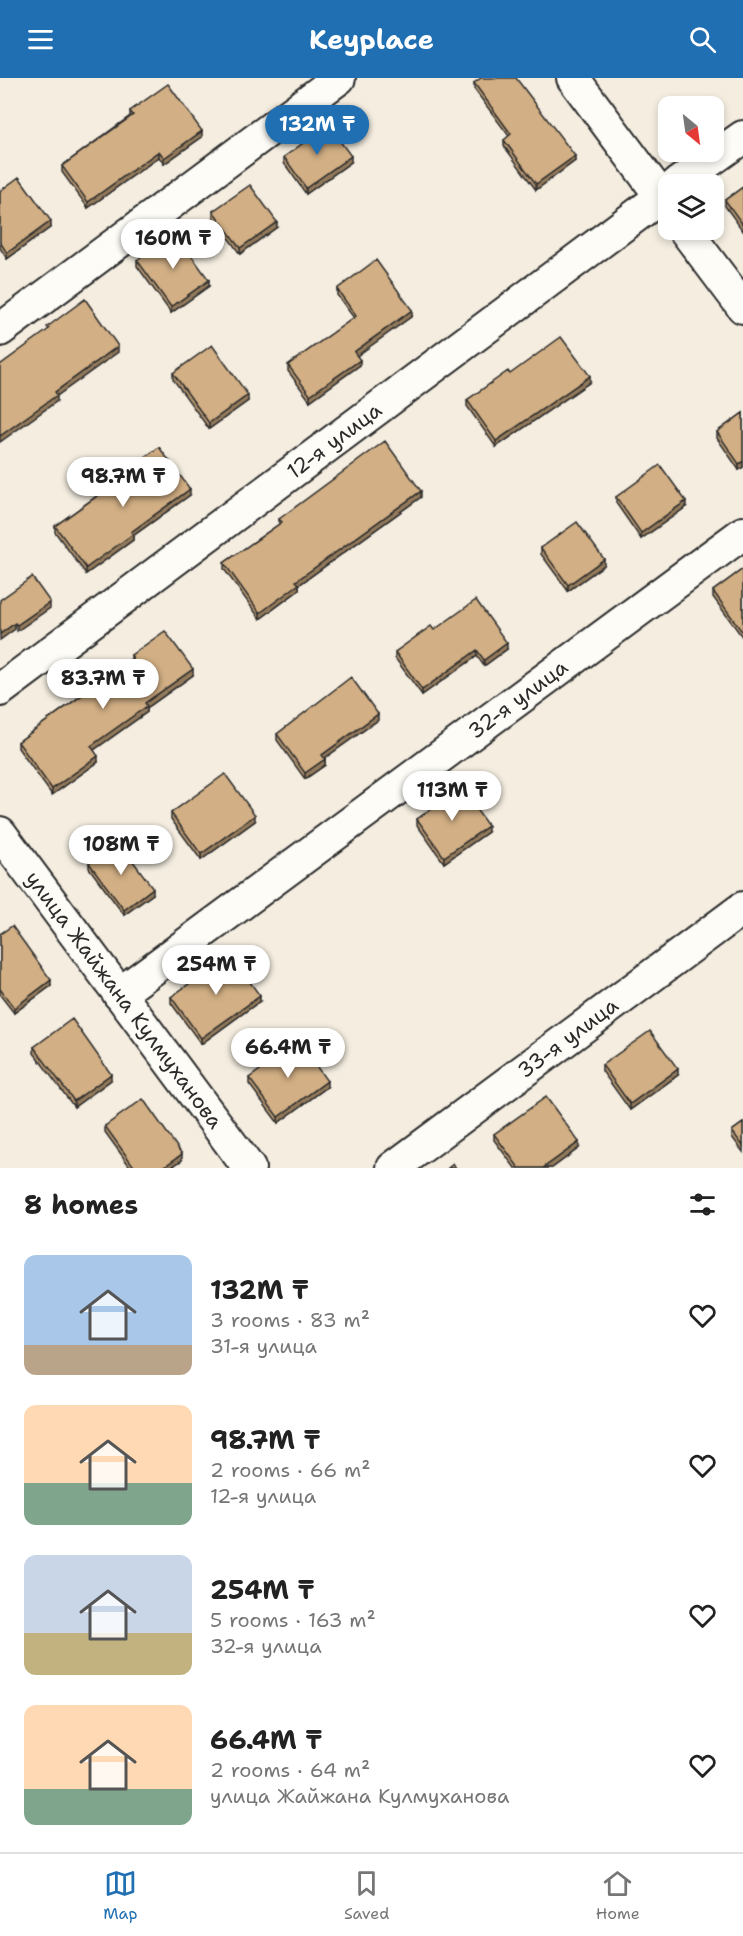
<!DOCTYPE html>
<html lang="en">
<head>
<meta charset="utf-8">
<style>
	body { margin:0; font-family:"Shantell Sans",sans-serif; background:#f2f2f2; color:#222; height:100vh; display:flex; flex-direction:column; font-size:22px; white-space:nowrap }
	* { box-sizing:border-box; margin:0 }
	p { font-size:20px; color:#767676 }
	.icon { flex:none; width:33px; height:33px; fill:none; stroke:currentColor; stroke-width:2; stroke-linecap:round; stroke-linejoin:round }
	.map { position:relative; height:1090px; overflow:hidden }
	.drawer { display:flex; flex-direction:column; background:#fff; flex:1 }
	.drawer>* { flex:none }
	.needle { width:39px; rotate:151deg }
	.fabs { position:absolute; left:658px; top:18px; display:grid; gap:12px }
	.fabs a { display:grid; place-items:center; width:66px; height:66px; border-radius:12px; background:#fff; box-shadow:0 3px 9px #0003; font-size:30px }
	.price { position:absolute; translate:-50% -51px; padding:0 14px; border-radius:21px; background:#fff; color:#222; font-size:20px; line-height:39px; filter:drop-shadow(0 2px 3px #0008) }
	.price::after { content:''; position:absolute; left:50%; top:36px; width:18px; height:14px; margin-left:-9px; background:inherit; clip-path:polygon(0 0,100% 0,50% 100%) }
	.price.current { background:#1f6fb2; color:#fff }
	ul { padding:0; list-style:none }
	li { display:flex; align-items:center; gap:18px; height:150px; padding:0 24px }
	li span { display:grid; place-items:center; flex:none; width:168px; height:120px; border-radius:12px; color:#555 }
	li>.icon { margin-inline-start:auto }
	span .icon { width:72px; height:72px; fill:#fffc; stroke-width:1 }
	li b { font-size:26px }
	h2 { display:flex; justify-content:space-between; align-items:center; height:72px; padding:0 24px; font-size:26px }
	header { display:flex; justify-content:space-between; align-items:center; height:78px; padding:0 24px; background:#1f6fb2; color:#fff; font-size:27px; font-weight:700 }
	.tab-bar { display:flex; justify-content:space-around; align-items:center; height:84px; border-top:2px solid #e0e0e0; background:#fff; font-size:16px; color:#767676 }
	.tab-bar a { display:grid; justify-items:center; gap:3px }
	.tab-bar .current { color:#1f6fb2 }
	.map>svg:first-child { display:block }
	.lines { fill:none; stroke-linecap:round; stroke-linejoin:round }
	.minor-casing { stroke:#2b2b2b; stroke-width:36 }
	.minor { stroke:#fdfcf7; stroke-width:32 }
	.wall { fill:#b59672; stroke:#2b2b2b; stroke-width:1.5 }
	.shaded-wall { fill:#937a5c; stroke:#2b2b2b; stroke-width:1.5 }
	.building { fill:#d2af84; stroke:#2b2b2b; stroke-width:1.5 }
	.labels { text-anchor:middle; dominant-baseline:central; stroke-width:5; stroke-linejoin:round; paint-order:stroke }
	.street-label { font-size:21px; fill:#2b2b2b; stroke:#fdfcf7 }
</style>
</head>
<body>
<header><svg class="icon" aria-label="menu" viewBox="0 0 24 24"><path d="M4 6h16M4 12h16M4 18h16"/></svg>Keyplace<svg class="icon" aria-label="search" viewBox="0 0 24 24"><circle cx="10" cy="10" r="6"/><path d="M15 15l6 6"/></svg></header>
<div class="map">
<svg width="743" height="1090" viewBox="0 0 743 1090">
	<rect width="100%" height="100%" fill="#f4ede0"/>
	<filter id="ink" filterUnits="userSpaceOnUse"><feTurbulence type="fractalNoise" baseFrequency=".0167" numOctaves="2"/><feDisplacementMap in="SourceGraphic" scale="12" xChannelSelector="R" yChannelSelector="G"/><feConvolveMatrix kernelMatrix="1 2 1 2 8 2 1 2 1" color-interpolation-filters="sRGB"/></filter>
	<g filter="url(#ink)">
		<g class="lines">
			<defs>
				<g id="minor">
					<path d="M573,0L669,129"/>
					<path d="M677,106L743,59"/>
					<path d="M685,152L743,229"/>
					<path d="M0,252L339,0"/>
					<path id="s1" d="M0,612L669,113"/>
					<path id="s2" d="M0,755L249,1090"/>
					<path id="s3" d="M119,916L743,455"/>
					<path id="s4" d="M393,1090L743,830"/>
				</g>
			</defs>
			<use href="#minor" class="minor-casing"/>
			<use href="#minor" class="minor"/>
		</g>
		<path class="wall" d="M474,5L575,83L536,112L504,68V62L509,58L474,11Z
			M130,33L202,59L164,86L159,79L88,130L62,94V88L130,38Z
			M284,79L351,84L306,116L284,85Z
			M743,109V153L725,128V122Z
			M0,113L51,149L7,181L0,170Z
			M213,133L277,149L240,176L213,139Z
			M137,182L209,208L171,235L137,188Z
			M337,211L412,238L357,277L360,287L310,323L288,293V287L354,240L337,217Z
			M173,295L248,323L209,351L173,301Z
			M510,296L590,304L496,369L467,328V322Z
			M743,335V389L739,392L717,360V354Z
			M112,403L190,417L133,458V462L86,496L55,454V448L112,407Z
			M421,419L299,507V512L260,541L224,491V485L279,446V441Z
			M616,419L686,429L641,461L616,425Z
			M541,470L604,487L568,513L541,476Z
			M743,491V560L713,519V513Z
			M434,552L507,571L484,588L477,578L422,617L395,580V574Z
			M131,577L193,597L147,630V634L94,672L98,684L52,717L18,670V664L131,581Z
			M378,642L325,680V687L305,701L277,662V656Z
			M171,735L255,743L201,782L171,741Z
			M417,741L488,754L444,785L417,747Z
			M89,785L153,816L124,837L89,790Z
			M0,856L51,908L14,935L0,917Z
			M171,919L260,923L201,966L171,925Z
			M34,969L111,1002L74,1029L34,975Z
			M602,987L678,997L630,1032L602,993Z
			M249,1000L327,1009L278,1045L249,1006Z
			M743,1045V1074L732,1059V1053Z
			M105,1048L182,1082L170,1090H131L105,1054Z
			M494,1056L579,1070L552,1090H515L494,1062Z"/>
		<path class="shaded-wall" d="M202,53V59L164,86V80Z
			M159,73V79L88,130V124Z
			M351,78V84L306,116V110Z
			M575,78V83L536,112V106Z
			M51,143V149L7,181V175Z
			M277,144V149L240,176V170Z
			M209,202V208L171,235V229Z
			M412,232V238L354,280V274Z
			M118,268V274L57,318V323L0,364V358L55,314Z
			M360,282V287L310,323V317Z
			M590,298V304L496,369V363Z
			M248,317V323L209,351V345Z
			M743,383V389L739,392V386Z
			M190,411V417L133,458V462L86,496V490L131,454Z
			M421,413V419L299,507V512L260,541V535L296,503Z
			M686,423V429L641,461V455Z
			M604,481V487L568,513V507Z
			M50,524V530L17,553V547Z
			M15,545V551L0,562V556Z
			M507,565V571L484,588V582Z
			M477,572V578L422,617V612Z
			M193,591V597L147,630V634L91,674V668L145,625Z
			M378,636V642L322,682V677Z
			M98,678V684L52,717V711Z
			M325,681V687L305,701V695Z
			M255,737V743L201,782V776Z
			M488,748V754L444,785V779Z
			M153,810V816L124,837V832Z
			M51,902V908L14,935V930Z
			M260,918V923L201,966V960Z
			M678,991V997L630,1032V1026Z
			M111,996V1002L74,1029V1023Z
			M327,1003V1009L278,1045V1039Z
			M579,1064V1070L552,1090H543Z
			M182,1076V1082L170,1090H162Z"/>
		<path class="building" d="M481,0H516L575,78L536,106L504,62L511,56L474,5Z
			M168,6L202,53L164,80L159,73L88,124L62,88L133,37L130,33Z
			M328,47L351,78L306,110L284,79Z
			M19,99L51,143L7,175L0,164V113Z
			M250,107L277,144L240,170L213,133Z
			M743,109V147L725,122Z
			M175,155L209,202L171,229L137,182Z
			M376,182L412,232L354,274L360,282L310,317L288,287L356,238L337,211Z
			M85,221L118,268L55,314L57,317L0,358V287L49,251L47,249Z
			M561,259L590,298L496,363L467,322L508,293L510,296Z
			M212,267L248,317L209,345L173,295Z
			M743,335V383L739,386L717,354Z
			M385,363L421,413L296,503L299,506L260,535L224,485L282,444L279,441Z
			M159,369L190,411L131,454L133,456L86,490L55,448L114,406L112,403Z
			M660,387L686,423L641,455L616,419Z
			M577,444L604,481L568,507L541,470Z
			M743,491V555L713,513Z
			M32,499L50,524L17,547L15,545L0,556V522Z
			M476,522L507,565L484,582L477,572L422,612L395,574L431,548L434,552Z
			M165,553L193,591L145,625L147,628L91,668L98,678L52,711L18,664L133,580L131,577Z
			M351,599L378,636L322,677L325,681L305,695L277,656Z
			M225,696L255,737L201,776L171,735Z
			M461,710L488,748L444,779L417,741Z
			M118,763L153,810L124,832L89,785Z
			M12,848L51,902L14,930L0,911V856Z
			M230,876L260,918L201,960L171,919Z
			M72,941L111,996L74,1023L34,969Z
			M650,953L678,991L630,1026L602,987Z
			M299,964L327,1003L278,1039L249,1000Z
			M546,1019L579,1064L543,1090H519L494,1056Z
			M143,1021L182,1076L162,1090H135L105,1048Z
			M743,1045V1068L732,1053Z
			M453,1086L456,1090H448Z"/>
	</g>
	<g class="labels">
		<g class="street-label">
			<text stroke="none"><textPath href="#s1" startOffset="417">12-я улица</textPath></text>
			<text stroke="none"><textPath href="#s3" startOffset="496">32-я улица</textPath></text>
			<text stroke="none"><textPath href="#s2" startOffset="208">улица Жайжана Кулмуханова</textPath></text>
			<text stroke="none"><textPath href="#s4" startOffset="218">33-я улица</textPath></text>
		</g>
	</g>
</svg>
<div class="fabs">
<a><svg class="needle" viewBox="-14 -14 28 28"><path d="M0-13l5 13h-10z" fill="#e53935"/><path d="M0 13l5-13h-10z" fill="#767676"/></svg></a>
<a><svg class="icon" aria-label="layers" viewBox="0 0 24 24"><path d="M12 4l9 5-9 5-9-5zM3 14l9 5 9-5"/></svg></a>
</div>
<b class="price current" style="left:317px;top:78px">132M ₸</b>
<b class="price" style="left:173px;top:192px">160M ₸</b>
<b class="price" style="left:123px;top:430px">98.7M ₸</b>
<b class="price" style="left:103px;top:632px">83.7M ₸</b>
<b class="price" style="left:452px;top:744px">113M ₸</b>
<b class="price" style="left:121px;top:798px">108M ₸</b>
<b class="price" style="left:216px;top:918px">254M ₸</b>
<b class="price" style="left:288px;top:1001px">66.4M ₸</b>
</div>
<section class="drawer">
<h2>8 homes<svg class="icon" aria-label="filters" viewBox="0 0 24 24"><path d="M4 7h16M4 17h16"/><circle cx="9" cy="7" r="2"/><circle cx="15" cy="17" r="2"/></svg></h2>
<ul>
<li><span style="background:linear-gradient(#a9c7e8 75%,#b9a48a 0)"><svg class="icon" aria-label="home" viewBox="0 0 24 24"><path d="M3 11l9-7 9 7M6 9v11h12V9"/></svg></span><div><b>132M ₸</b><p>3 rooms · 83 m²</p><p>31-я улица</p></div><svg class="icon" aria-label="heart" viewBox="0 0 24 24"><path d="M12 20l-8-8c-3-5 5-10 8-4 3-6 11-1 8 4z"/></svg></li>
<li><span style="background:linear-gradient(#ffd9b3 65%,#7fa58c 0)"><svg class="icon" aria-label="home" viewBox="0 0 24 24"><path d="M3 11l9-7 9 7M6 9v11h12V9"/></svg></span><div><b>98.7M ₸</b><p>2 rooms · 66 m²</p><p>12-я улица</p></div><svg class="icon" aria-label="heart" viewBox="0 0 24 24"><path d="M12 20l-8-8c-3-5 5-10 8-4 3-6 11-1 8 4z"/></svg></li>
<li><span style="background:linear-gradient(#c9d6e8 65%,#c2b280 0)"><svg class="icon" aria-label="home" viewBox="0 0 24 24"><path d="M3 11l9-7 9 7M6 9v11h12V9"/></svg></span><div><b>254M ₸</b><p>5 rooms · 163 m²</p><p>32-я улица</p></div><svg class="icon" aria-label="heart" viewBox="0 0 24 24"><path d="M12 20l-8-8c-3-5 5-10 8-4 3-6 11-1 8 4z"/></svg></li>
<li><span style="background:linear-gradient(#ffd9b3 70%,#7fa58c 0)"><svg class="icon" aria-label="home" viewBox="0 0 24 24"><path d="M3 11l9-7 9 7M6 9v11h12V9"/></svg></span><div><b>66.4M ₸</b><p>2 rooms · 64 m²</p><p>улица Жайжана Кулмуханова</p></div><svg class="icon" aria-label="heart" viewBox="0 0 24 24"><path d="M12 20l-8-8c-3-5 5-10 8-4 3-6 11-1 8 4z"/></svg></li>
</ul>
</section>
<nav class="tab-bar">
<a class="current"><svg class="icon" aria-label="map" viewBox="0 0 24 24"><path d="M3 6l6-2 6 2 6-2v14l-6 2-6-2-6 2zM9 4v14M15 6v14"/></svg>Map</a>
<a><svg class="icon" aria-label="saved" viewBox="0 0 24 24"><path d="M7 4h10v16l-5-4-5 4z"/></svg>Saved</a>
<a><svg class="icon" aria-label="home" viewBox="0 0 24 24"><path d="M3 11l9-7 9 7M6 9v11h12V9"/></svg>Home</a>
</nav>
</body>
</html>
